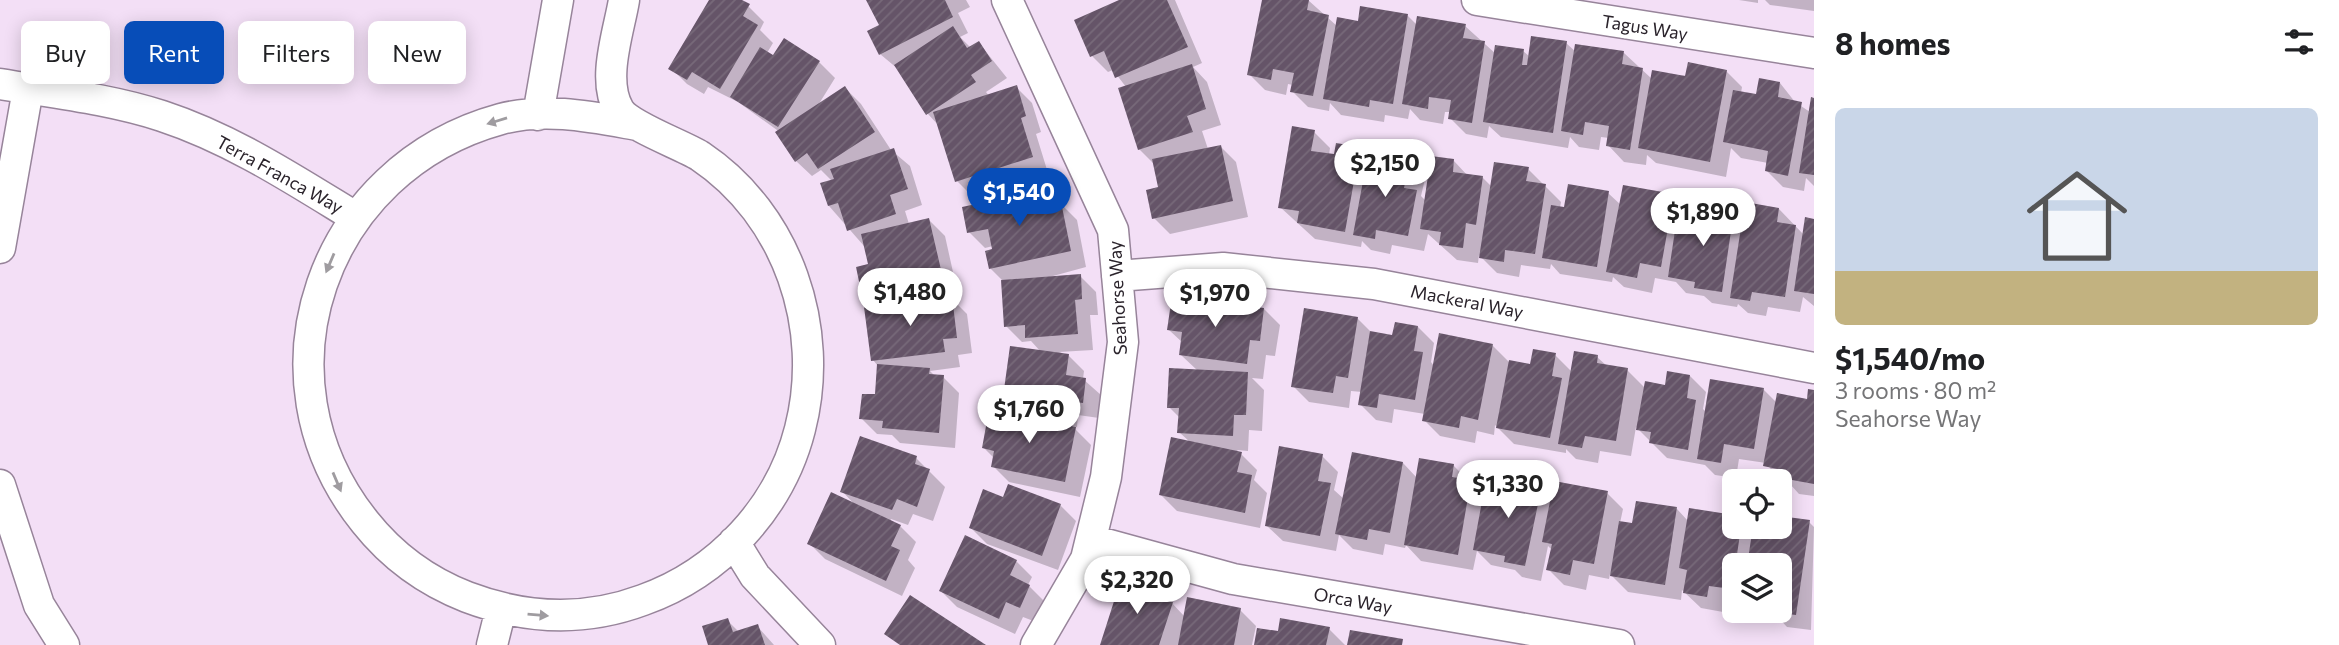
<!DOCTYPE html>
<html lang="en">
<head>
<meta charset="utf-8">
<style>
	body { margin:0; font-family:Commissioner,sans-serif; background:#f2f2f2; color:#202124; height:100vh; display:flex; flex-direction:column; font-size:26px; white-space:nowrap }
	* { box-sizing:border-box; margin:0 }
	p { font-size:23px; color:#757577 }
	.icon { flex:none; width:38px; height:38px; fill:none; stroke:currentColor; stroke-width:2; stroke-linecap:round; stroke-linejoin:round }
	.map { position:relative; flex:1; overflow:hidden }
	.drawer { display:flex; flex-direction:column; background:#fff; width:525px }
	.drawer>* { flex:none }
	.guide { position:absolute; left:21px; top:21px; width:665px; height:63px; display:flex; gap:14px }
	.controls { position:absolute; left:1722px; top:469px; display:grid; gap:14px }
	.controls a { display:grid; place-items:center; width:70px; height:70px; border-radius:10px; background:#fff; box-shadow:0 4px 18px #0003; font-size:35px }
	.price { position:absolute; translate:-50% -60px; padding:0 16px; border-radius:24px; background:#fff; color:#222; font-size:23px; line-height:46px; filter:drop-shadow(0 2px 4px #0008) }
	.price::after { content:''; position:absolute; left:50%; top:42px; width:21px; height:16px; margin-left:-10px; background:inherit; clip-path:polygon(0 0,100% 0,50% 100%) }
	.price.current { background:#074db8; color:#fff }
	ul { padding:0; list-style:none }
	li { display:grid; align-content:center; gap:14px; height:371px; padding:0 21px }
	li span { display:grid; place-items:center; height:217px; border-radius:10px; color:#555 }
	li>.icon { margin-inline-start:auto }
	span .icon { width:126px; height:126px; fill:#fffc; stroke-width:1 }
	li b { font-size:30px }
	h2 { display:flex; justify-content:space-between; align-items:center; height:84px; padding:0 21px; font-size:30px }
	.chip { padding:0 24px; border-radius:10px; background:#fff; box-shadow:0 4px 18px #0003; font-size:24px; line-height:63px }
	.chip.current { background:#074db8; color:#fff }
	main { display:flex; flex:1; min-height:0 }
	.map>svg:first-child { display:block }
	.shadow { fill:#0003; fill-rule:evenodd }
	.building { fill:url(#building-hatch) }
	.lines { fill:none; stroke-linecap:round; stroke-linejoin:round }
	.minor-casing { stroke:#97849a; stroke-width:33 }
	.minor { stroke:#fff; stroke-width:30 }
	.oneway { fill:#9f9ca0 }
	.labels { text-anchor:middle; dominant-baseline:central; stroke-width:7; stroke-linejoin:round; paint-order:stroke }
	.street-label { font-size:18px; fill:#2a232b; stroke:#fff }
</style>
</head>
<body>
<main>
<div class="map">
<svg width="1814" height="645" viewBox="0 0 1814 645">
	<defs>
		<pattern id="building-hatch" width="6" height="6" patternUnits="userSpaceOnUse" patternTransform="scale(1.75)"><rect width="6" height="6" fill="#655468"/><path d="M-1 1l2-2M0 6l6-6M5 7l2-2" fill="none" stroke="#776979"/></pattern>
	</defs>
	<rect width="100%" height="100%" fill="#f3dff6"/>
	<path class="shadow" d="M711,0H739L748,6L764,22L760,30L773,43L767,53L774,58L819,62L835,78L817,107L845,88L861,104L891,150L910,166L922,205L905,211L909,224L929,220L945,236L957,290L916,300L917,302L951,298L967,314L972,353L958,355L960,367L930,371L935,376L943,377L959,393L955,448L900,443L892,435L877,434L861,418L876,396L878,366L873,360L880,307L863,290L870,265L864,246L829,206L832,181L821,170L812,176L796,161L777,130L738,102L708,87L704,94L687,84L671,68ZM902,300L906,304L892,305V303Z
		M868,0H966L970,7L958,13L968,33L960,37L971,48L979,43L1007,78L986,92L989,96L1016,87L1032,103L1041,132L1036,134L1048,173L973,197L957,181L939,126L928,114L898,69L880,54L881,26Z
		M1124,0H1175L1202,63L1193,67L1207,82L1221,125L1202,131L1208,149L1220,146L1236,162L1248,217L1170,234L1154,218L1160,188L1155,165L1139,149L1126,87L1113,70L1108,72L1092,56L1076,21Z
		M1264,0H1308L1337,26L1408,16L1417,25L1465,26L1496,54L1523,51L1530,57L1566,43L1576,52L1624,53L1652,79L1726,71L1742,87L1741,93L1757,96L1780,83L1795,102L1810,112L1814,100V186L1806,178L1804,191L1783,187L1767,171L1768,163L1741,158L1731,148L1726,177L1656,163L1647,155L1646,165L1624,162L1608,145L1609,138L1601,137L1599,150L1579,147L1570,137L1568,148L1501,137L1489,126L1487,138L1466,134L1450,118L1451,112H1445L1443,124L1420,120L1410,109L1408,119L1385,115L1384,122L1341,115L1330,103L1329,111L1308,107L1292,91L1293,85L1288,84L1286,95L1265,90L1249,74Z
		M1739,0H1758V3Z
		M1765,0H1814V11L1770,5Z
		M1314,132L1330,148L1329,155L1359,149L1369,159L1409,163L1425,179L1421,196L1426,201L1454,161L1468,176L1482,177L1492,187L1528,169L1561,202L1560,208L1566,209L1608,193L1621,205L1674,196L1692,214L1733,213L1744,223L1779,209L1804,235L1814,221V306L1803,297L1800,312L1768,307L1766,316L1748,313L1738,304L1737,307L1712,303L1704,296L1686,293L1676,282L1655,278L1652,293L1624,287L1613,277L1612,282L1560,274L1551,264L1550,269L1521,265L1519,277L1497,273L1479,255L1478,263L1457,260L1428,234L1424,251L1392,245L1390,254L1371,250L1362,241L1361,247L1315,239L1280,207Z
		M1041,192L1054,205L1061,204L1077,220L1086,267L1042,279L1080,276L1096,292L1098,315H1090L1093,350L1059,352L1068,355L1084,371L1083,379L1101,395L1099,418L1078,415L1077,427L1072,426L1091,445L1080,497L1009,482L993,466L995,459L984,448L1018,417L1004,403L1041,352L1031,341L1022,342L1006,326L1002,280L990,268L993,246L985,248L969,232Z
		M1264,309L1280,325L1275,356L1266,355L1263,379L1252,378L1264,390L1262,431L1249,430L1248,451L1237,450L1257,470L1254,480L1267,493L1260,528L1177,511L1161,495L1191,443L1179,432L1180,418L1169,407L1198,371L1181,355L1183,343L1169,330Z
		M1357,318L1373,334L1394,337L1418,327L1434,343L1431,362L1434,366L1492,345L1509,362L1532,366L1555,355L1572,372L1597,357L1607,366L1627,370L1645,388L1666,387L1690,376L1706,392L1703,409L1706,412L1763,389L1777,403L1808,401L1814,391V496L1799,494L1789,483L1781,482L1766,463L1739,459L1736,478L1715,475L1705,465L1667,458L1636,427L1631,456L1600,451L1598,463L1576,459L1566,449V453L1514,444L1495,425L1494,435L1477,431L1475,443L1440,436L1424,420L1425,414L1394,409L1392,423L1376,420L1360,404L1362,392L1351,391L1349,408L1309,402L1293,386Z
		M1322,456L1338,472L1334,490L1344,499L1403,463L1417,478L1453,465L1486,499L1496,500L1541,487L1552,498L1607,493L1623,509L1620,523L1633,525L1677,509L1688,521L1690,510L1734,516V527H1751L1755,530H1774L1775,527H1780V517L1809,522L1814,527L1811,630L1787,627L1775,614L1760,611H1780V565H1734V602L1724,601L1723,612L1701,608L1682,590L1681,600L1628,592L1610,574L1609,579L1589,575L1586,590L1564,585L1548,569L1552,550L1548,546L1541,581L1522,577L1515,570L1491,565L1477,551L1473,570L1421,561L1406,545L1405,548L1385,544L1383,555L1353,549L1339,535L1336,551L1283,541L1266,525Z
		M916,458L945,487L933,521L913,514L908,525L891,519L890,522L900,526L916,542L908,560L915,568L902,596L825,559L809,543L855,505L842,491Z
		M1004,500L1060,505L1076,521L1058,570L987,544L971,528Z
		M1016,561L1032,577L1028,585L1045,602L1036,622L1023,617L1015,634L957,607L941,591Z
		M1154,584L1185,617L1240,610L1256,626L1252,645H1103L1126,599Z
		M727,620L739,632L757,626L774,645H708Z
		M1329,629L1345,645H1256L1279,633Z"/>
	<path class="building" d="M709,0H742L750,4L743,16L758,25L720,89L692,72L687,80L668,69Z
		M866,0H945L953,17L879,55L867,31L879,25Z
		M1119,0H1167L1188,47L1115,78L1104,51L1090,57L1074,20Z
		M1262,0H1309L1307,10L1329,15L1313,96L1290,92L1294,73L1273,69L1271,80L1247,75Z
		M1360,6L1408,14L1393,104L1370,100L1369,107L1323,99L1337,17L1358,21Z
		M1417,16L1466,24L1463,38L1485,41L1472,123L1448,119L1451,100L1429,97L1428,109L1402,104Z
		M953,26L967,48L979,41L992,61L971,75L976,82L926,115L894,65Z
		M1531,36L1567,41L1553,133L1483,122L1495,45L1524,49L1522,65H1527Z
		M784,38L820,61L778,127L730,97L760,47L773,55Z
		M1575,44L1624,51L1622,64L1643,68L1630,150L1606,146L1609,126L1585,122L1583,135L1561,131Z
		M1688,62L1727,70L1710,162L1638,148L1652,70L1685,76Z
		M1192,64L1206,109L1187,116L1193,132L1138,150L1118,88Z
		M1759,78L1780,82L1778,97L1802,102L1788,176L1765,171L1768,151L1723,142L1733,90L1756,94Z
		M1017,85L1026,116L1021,118L1033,157L955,182L933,112Z
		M845,86L875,132L818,169L807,153L795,162L775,132Z
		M1811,97L1814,98V175L1799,173Z
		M1292,126L1315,130L1311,151L1334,154L1336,143L1360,147L1345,232L1297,223L1299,211L1278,208Z
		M1221,145L1233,201L1152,219L1146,190L1158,187L1152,159Z
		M894,148L908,189L890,195L896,214L847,231L838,203L828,206L820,183L834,179L830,169Z
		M1368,154L1409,162L1404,188L1417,190L1408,236L1376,230L1375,239L1353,235Z
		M1431,156L1454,159L1453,172L1483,176L1476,225L1466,223L1463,248L1439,245L1441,232L1420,229Z
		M1494,162L1529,167L1526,181L1546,184L1535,254L1505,250L1504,262L1479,258Z
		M1568,184L1609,191L1597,267L1542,258L1551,205L1564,207Z
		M1623,185L1674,194L1661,267L1640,263L1637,278L1606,272Z
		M1042,190L1045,205L1061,202L1071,251L989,269L985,251L992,249L988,229L967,233L962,207Z
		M1745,202L1779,208L1777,222L1796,225L1785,297L1752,292L1750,301L1730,298Z
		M1692,204L1734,211L1722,292L1694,288L1695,282L1668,277L1676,224L1689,227Z
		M1805,217L1814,219V294L1794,291Z
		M929,218L942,274L861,291L856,267L868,264L861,234Z
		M1081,274L1082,299L1075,300L1078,334L1025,338V325L1004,327L1001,280Z
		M952,296L957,338L943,339L945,352L871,361L864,307Z
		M1172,296L1264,308L1260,341L1250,340L1247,364L1179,355L1182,332L1167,330Z
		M1304,308L1358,317L1348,378L1336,376L1333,393L1291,387Z
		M1395,322L1418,326L1414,351L1423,352L1415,400L1379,394L1377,408L1358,405L1370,331L1392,335Z
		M1439,333L1493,344L1478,420L1461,416L1459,428L1422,421Z
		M1010,346L1069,354L1066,375L1086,378L1083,403L1062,400L1061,411L1002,404Z
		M1533,349L1556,353L1552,376L1562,378L1550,438L1496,428L1509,360L1530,364Z
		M1574,351L1598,355L1597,363L1628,368L1616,441L1585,436L1582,448L1558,444Z
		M877,364L930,368L929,374L944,375L939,433L882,428L883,421L859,419L862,394H875Z
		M1169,368L1248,372L1246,415H1234L1233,436L1177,433L1179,408H1167Z
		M1667,371L1690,375L1687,398L1696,400L1688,450L1649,443L1651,432L1636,430L1645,381L1665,385Z
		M1710,379L1764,388L1754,449L1724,444L1721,463L1697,459Z
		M1808,389L1814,390V484L1781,478L1783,470L1763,466L1777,393L1807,399Z
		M989,410L1076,427L1065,482L991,467L994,451L982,448Z
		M860,436L917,456L915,464L930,469L917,507L897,499L892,510L840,492Z
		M1171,437L1242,452L1237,472L1252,475L1245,513L1159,495Z
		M1279,446L1323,454L1318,481L1331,483L1320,536L1265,526Z
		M1352,452L1403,462L1390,533L1369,529L1367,540L1335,534Z
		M1419,458L1454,464L1452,477L1471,480L1458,555L1404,545Z
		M1499,476L1542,485L1525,566L1504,562L1505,556L1473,550L1483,496L1494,498Z
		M1554,481L1608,491L1594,564L1573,560L1570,575L1546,570L1552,544L1542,542Z
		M1008,484L1061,504L1042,556L969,528L983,489L1003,497Z
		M831,492L901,525L891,546L900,550L886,581L807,544Z
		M1636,501L1677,507L1665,585L1610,576L1619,521L1632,523Z
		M1689,508L1734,515V527H1741L1732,589L1709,586L1707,597L1683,593L1687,570L1679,568Z
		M1780,516L1810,520L1796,615L1780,613V565H1747L1753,527H1780Z
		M965,535L1017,560L1010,575L1030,585L1020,608L1006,602L999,619L939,591Z
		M1132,575L1155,582L1151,595L1173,602L1159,645H1100L1116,595L1124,597Z
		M910,595L986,645H900L884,634Z
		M1187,597L1241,608L1234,645H1178Z
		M728,618L733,632L758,624L765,645H708L702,626Z
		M1280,618L1330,627L1326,645H1254L1257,628L1278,631Z
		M1350,630L1403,639L1402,645H1347Z"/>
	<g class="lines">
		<defs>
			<path id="minor" d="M624,0C619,31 601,80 619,110C629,126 680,144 700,156C788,215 826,328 800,429C780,508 719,573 643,600C584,622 525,619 467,597C426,581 392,556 365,522C248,376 322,168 501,119C546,107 592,117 637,125
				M1007,0L1113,230L1123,342L1106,477L1086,559L1036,645
				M1477,0L1814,53
				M0,84C54,93 110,99 162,116C232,139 293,179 355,217
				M538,115L558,0
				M0,248L28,89
				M1117,276L1223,268L1374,284L1814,368
				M0,485L39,605L64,645
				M1091,540L1233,579L1619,645
				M734,542L755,576L820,645
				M492,645L501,609"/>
		</defs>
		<use href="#minor" class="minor-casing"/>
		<use href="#minor" class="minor"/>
	</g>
	<defs><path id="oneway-solid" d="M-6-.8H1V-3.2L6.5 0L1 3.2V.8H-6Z" transform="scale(1.75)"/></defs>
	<g class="oneway">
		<use href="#oneway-solid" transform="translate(497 121) rotate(163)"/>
		<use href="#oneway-solid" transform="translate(330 263) rotate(113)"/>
		<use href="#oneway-solid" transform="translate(337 482) rotate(67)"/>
		<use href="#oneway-solid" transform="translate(538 615) rotate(5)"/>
	</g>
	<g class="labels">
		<g class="street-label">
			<text transform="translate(1645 27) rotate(9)">Tagus Way</text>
			<text transform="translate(280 174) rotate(29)">Terra Franca Way</text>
			<text transform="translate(1117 298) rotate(-93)">Seahorse Way</text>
			<text transform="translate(1467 301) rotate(11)">Mackeral Way</text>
			<text transform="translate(1353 600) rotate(10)">Orca Way</text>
		</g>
	</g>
</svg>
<div class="controls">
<a><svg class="icon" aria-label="locate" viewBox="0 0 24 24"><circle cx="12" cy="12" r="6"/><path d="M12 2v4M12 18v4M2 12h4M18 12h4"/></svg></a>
<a><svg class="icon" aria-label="layers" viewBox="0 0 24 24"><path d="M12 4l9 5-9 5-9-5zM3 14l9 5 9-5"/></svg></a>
</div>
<b class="price" style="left:1385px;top:199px">$2,150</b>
<b class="price current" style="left:1019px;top:228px">$1,540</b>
<b class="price" style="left:1703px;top:248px">$1,890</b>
<b class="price" style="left:910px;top:328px">$1,480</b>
<b class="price" style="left:1215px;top:329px">$1,970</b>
<b class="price" style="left:1029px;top:445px">$1,760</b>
<b class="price" style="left:1508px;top:520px">$1,330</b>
<b class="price" style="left:1137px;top:616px">$2,320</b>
<div class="guide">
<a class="chip">Buy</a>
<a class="chip current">Rent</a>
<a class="chip">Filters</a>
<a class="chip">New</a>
</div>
</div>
<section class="drawer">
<h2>8 homes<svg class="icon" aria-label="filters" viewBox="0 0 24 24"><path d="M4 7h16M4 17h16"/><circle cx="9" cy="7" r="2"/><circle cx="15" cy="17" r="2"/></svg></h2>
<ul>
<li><span style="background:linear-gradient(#c9d6e8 75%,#c2b280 0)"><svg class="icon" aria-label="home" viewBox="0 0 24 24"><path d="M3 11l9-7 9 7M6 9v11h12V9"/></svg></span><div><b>$1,540/mo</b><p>3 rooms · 80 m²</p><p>Seahorse Way</p></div></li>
</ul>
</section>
</main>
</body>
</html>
